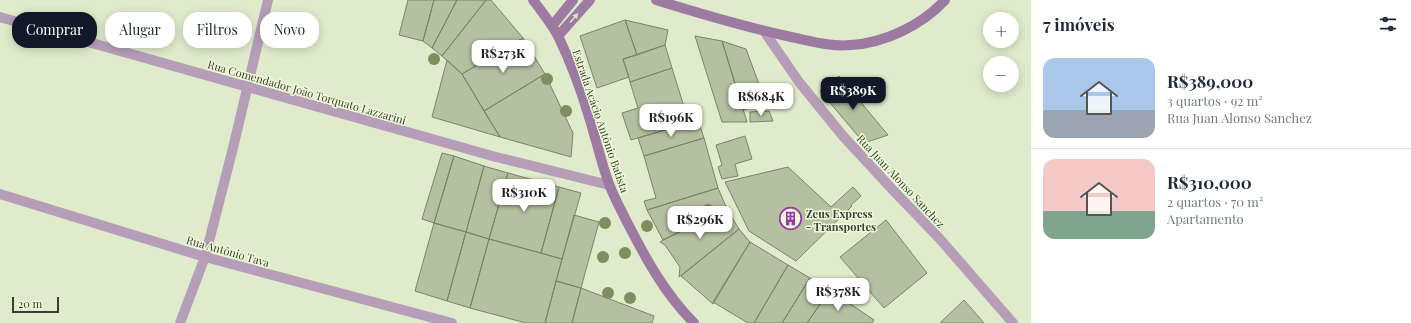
<!DOCTYPE html>
<html lang="pt">
<head>
<meta charset="utf-8">
<style>
	body { margin:0; font-family:"Playfair Display",serif; background:#f6f6f7; color:#1f2937; height:100vh; display:flex; flex-direction:column; font-size:15px; white-space:nowrap }
	* { box-sizing:border-box; margin:0 }
	p { font-size:13px; color:#747a83 }
	.icon { flex:none; width:22px; height:22px; fill:none; stroke:currentColor; stroke-width:2; stroke-linecap:round; stroke-linejoin:round }
	.map { position:relative; flex:1; overflow:hidden }
	.sheet { display:flex; flex-direction:column; background:#fff; width:380px }
	.sheet>* { flex:none }
	.banner { position:absolute; left:12px; top:12px; width:380px; height:36px; display:flex; gap:8px }
	.controls { position:absolute; left:983px; top:12px; display:grid; gap:8px }
	.controls a { display:grid; place-items:center; width:36px; height:36px; border-radius:50%; background:#fff; box-shadow:0 2px 10px #0003; font-size:20px }
	.scale { position:absolute; left:12px; bottom:10px; width:47px; box-sizing:border-box; padding-left:4px; border:2px solid #3b3f32; border-top:0; font-size:11px; line-height:14px; white-space:nowrap; color:#3b3f32; -webkit-text-stroke:3px #edf9d8; paint-order:stroke }
	.price { position:absolute; translate:-50% -34px; padding:0 9px; border-radius:8px; background:#fff; color:#222; font-size:13px; line-height:26px; filter:drop-shadow(0 1px 2px #0008) }
	.price::after { content:''; position:absolute; left:50%; top:24px; width:12px; height:9px; margin-left:-6px; background:inherit; clip-path:polygon(0 0,100% 0,50% 100%) }
	.price.on { background:#111827; color:#fff }
	ul { padding:0; list-style:none }
	li { display:flex; align-items:center; gap:12px; height:100px; padding:0 12px }
	li+li { border-top:1px solid #e0e1e3 }
	li span { display:grid; place-items:center; flex:none; width:112px; height:80px; border-radius:12px; color:#555 }
	li>.icon { margin-inline-start:auto }
	span .icon { width:48px; height:48px; fill:#fffc; stroke-width:1 }
	li b { font-size:17px }
	h2 { display:flex; justify-content:space-between; align-items:center; height:48px; padding:0 12px; font-size:17px }
	.chip { padding:0 14px; border-radius:16px; background:#fff; box-shadow:0 2px 10px #0003; font-size:14px; line-height:36px }
	.chip.on { background:#111827; color:#fff }
	main { display:flex; flex:1; min-height:0 }
	.map>svg:first-child { display:block }
	.building { fill:#b4c0a0; stroke:#7a8467 }
	.lines { fill:none; stroke-linecap:round; stroke-linejoin:round }
	.street { stroke:#b69eb9; stroke-width:10 }
	.secondary { stroke:#9d7aa2; stroke-width:10 }
	.tree { fill:#808d5e }
	.oneway { fill:#dde0cd }
	.labels { text-anchor:middle; dominant-baseline:central; stroke-width:3; stroke-linejoin:round; paint-order:stroke }
	.street-label { font-size:11px; fill:#3b3f32; stroke:#edf9d8 }
	.poi-label { font-size:11px; font-weight:bold; fill:#3b3f32; stroke:#edf9d8; text-anchor:start }
</style>
</head>
<body>
<main>
<div class="map">
<svg width="1031" height="323" viewBox="0 0 1031 323">
	<rect width="100%" height="100%" fill="#e0ebcb"/>
	<path class="building" d="M408,0H434L423,41L399,35Z
		M434,0H457L432,48L423,41Z
		M457,0H486L442,56L432,48Z
		M486,0H491L523,38L462,74L442,56Z
		M625,20L637,55L623,59L629,77L597,88L580,36Z
		M625,20L668,30L665,45L637,55Z
		M695,36L722,41L747,122H722Z
		M523,38L545,74L484,111L462,74Z
		M722,41L746,49L766,103L743,110Z
		M665,45L672,68L630,82L623,59Z
		M447,60L462,74L500,137L432,117Z
		M672,68L689,123L631,140L622,113L638,108L630,82Z
		M545,74L573,133L571,157L500,137L484,111Z
		M839,76L888,135L864,143L820,91Z
		M769,111L773,121L750,122V112Z
		M698,120L704,138L644,156L638,138Z
		M745,136L752,159L735,164L738,176L722,179L718,167L722,165L716,145Z
		M704,138L718,188L647,210L644,201L656,198L644,156Z
		M442,153L454,156L434,223L422,219Z
		M454,156L484,166L466,232L434,223Z
		M484,166L508,173L489,239L466,232Z
		M788,167L831,207L853,187L861,196L851,205L852,206L796,261L749,231L725,182Z
		M508,173L559,187L541,253L489,239Z
		M559,187L581,193L562,259L541,253Z
		M718,188L727,209L663,240L647,210Z
		M727,209L739,229L679,277L680,267L665,245L660,242L663,240Z
		M574,215L599,222L581,288L556,281Z
		M886,220L927,273L884,308L840,257Z
		M434,223L466,232L447,301L415,291Z
		M739,229L750,242L713,304L681,276Z
		M466,232L489,239L470,308L447,301Z
		M489,239L562,259L545,323H526L470,308Z
		M750,242L788,265L754,323H748L713,302Z
		M788,265L810,278L782,323H754Z
		M810,278L830,290L807,323H782Z
		M556,281L581,288L572,323H545Z
		M581,288L654,316L652,323H572Z
		M830,290L874,320L872,323H807Z
		M964,300L984,323H940Z"/>
	<g class="lines">
		<path class="street" d="M0,17L496,157L609,185
			M764,31L799,82L843,136L891,188L939,238L1013,323
			M0,194L205,257L452,323
			M180,323L205,257L233,148L268,0"/>
		<path class="secondary" d="M533,0C542,12 552,24 559,38C571,63 581,90 589,117C596,139 601,162 609,184C614,197 621,210 627,222C646,259 665,294 694,323
			M656,0C701,14 745,27 791,37C811,41 831,47 851,45C885,43 922,25 945,0
			M552,26L573,0
			M558,36L590,0"/>
	</g>
	<g class="tree">
		<circle cx="434" cy="59" r="6"/>
		<circle cx="547" cy="79" r="6"/>
		<circle cx="566" cy="111" r="6"/>
		<circle cx="708" cy="210" r="6"/>
		<circle cx="605" cy="223" r="6"/>
		<circle cx="647" cy="226" r="6"/>
		<circle cx="625" cy="253" r="6"/>
		<circle cx="603" cy="257" r="6"/>
		<circle cx="608" cy="293" r="6"/>
		<circle cx="630" cy="298" r="6"/>
	</g>
	<defs><path id="oneway-solid" d="M-6-.8H1V-3.2L6.5 0L1 3.2V.8H-6Z"/></defs>
	<use class="oneway" href="#oneway-solid" transform="translate(574 18) rotate(-49)"/>
	<defs>
		<symbol id="building-ring" viewBox="-11 -11 22 22"><circle r="9.5" fill="#edf9d8" stroke="#973aa4" stroke-width="1.5"/><path d="M-4-6H4V6H1V3H-1V6H-4ZM-2.5-4.3h1.7v1.8h-1.7ZM.8-4.3h1.7v1.8H.8ZM-2.5-1h1.7V.8h-1.7ZM.8-1h1.7V.8H.8Z" fill="#973aa4"/></symbol>
	</defs>
	<g fill-rule="evenodd">
		<use href="#building-ring" x="778" y="206" width="25" height="25"/>
	</g>
	<g class="labels">
		<g class="street-label">
			<text transform="translate(307 92) rotate(16)">Rua Comendador João Torquato Lazzarini</text>
			<text transform="translate(601 121) rotate(71)">Estrada Acácio Antônio Batista</text>
			<text transform="translate(901 181) rotate(47)">Rua Juan Alonso Sanchez</text>
			<text transform="translate(228 251) rotate(16)">Rua Antônio Tava</text>
		</g>
		<g class="poi-label">
			<text x="806" y="213">Zeus Express<tspan x="806" dy="13">- Transportes</tspan></text>
		</g>
	</g>
</svg>
<div class="controls">
<a>+</a>
<a>−</a>
</div>
<div class="scale">20 m</div>
<b class="price" style="left:503px;top:74px">R$273K</b>
<b class="price on" style="left:853px;top:111px">R$389K</b>
<b class="price" style="left:761px;top:117px">R$684K</b>
<b class="price" style="left:671px;top:138px">R$196K</b>
<b class="price" style="left:524px;top:213px">R$310K</b>
<b class="price" style="left:700px;top:240px">R$296K</b>
<b class="price" style="left:838px;top:312px">R$378K</b>
<div class="banner">
<a class="chip on">Comprar</a>
<a class="chip">Alugar</a>
<a class="chip">Filtros</a>
<a class="chip">Novo</a>
</div>
</div>
<section class="sheet">
<h2>7 imóveis<svg class="icon" aria-label="filters" viewBox="0 0 24 24"><path d="M4 7h16M4 17h16"/><circle cx="9" cy="7" r="2"/><circle cx="15" cy="17" r="2"/></svg></h2>
<ul>
<li><span style="background:linear-gradient(#a9c7e8 65%,#9aa5b1 0)"><svg class="icon" aria-label="home" viewBox="0 0 24 24"><path d="M3 11l9-7 9 7M6 9v11h12V9"/></svg></span><div><b>R$389,000</b><p>3 quartos · 92 m²</p><p>Rua Juan Alonso Sanchez</p></div></li>
<li><span style="background:linear-gradient(#f6c9c9 65%,#7fa58c 0)"><svg class="icon" aria-label="home" viewBox="0 0 24 24"><path d="M3 11l9-7 9 7M6 9v11h12V9"/></svg></span><div><b>R$310,000</b><p>2 quartos · 70 m²</p><p>Apartamento</p></div></li>
</ul>
</section>
</main>
</body>
</html>
